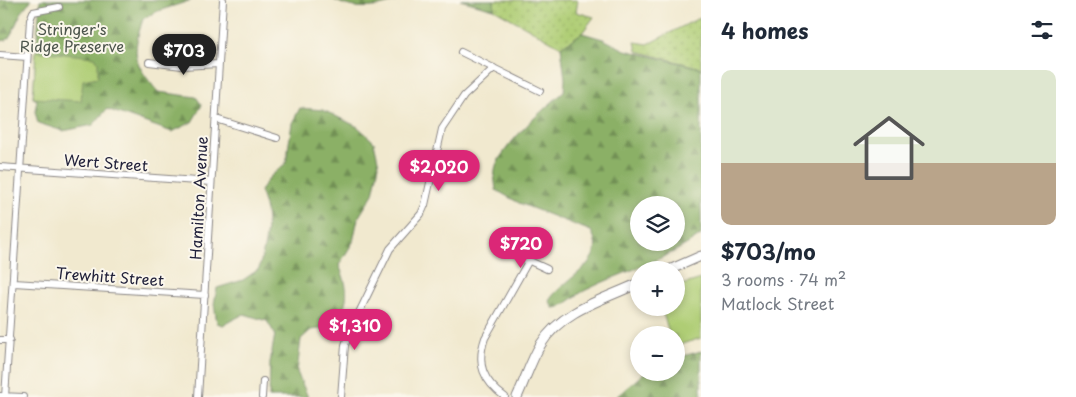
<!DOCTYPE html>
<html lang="en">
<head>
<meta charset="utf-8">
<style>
	body { margin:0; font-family:"Playpen Sans",sans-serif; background:#f6f6f7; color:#1f2937; height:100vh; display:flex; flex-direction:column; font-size:19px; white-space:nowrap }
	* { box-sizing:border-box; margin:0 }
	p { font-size:16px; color:#747a83 }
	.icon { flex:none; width:28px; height:28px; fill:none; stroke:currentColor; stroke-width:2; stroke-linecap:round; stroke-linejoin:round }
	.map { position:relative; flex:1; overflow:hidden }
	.sheet { display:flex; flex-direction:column; background:#fff; width:375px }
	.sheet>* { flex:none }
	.tools { position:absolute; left:630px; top:196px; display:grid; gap:10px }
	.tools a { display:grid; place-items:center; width:55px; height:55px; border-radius:50%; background:#fff; box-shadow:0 2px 8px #0003; font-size:25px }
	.price { position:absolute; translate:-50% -42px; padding:0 11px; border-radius:18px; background:#db2777; color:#fff; font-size:16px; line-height:32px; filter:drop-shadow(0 1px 2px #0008) }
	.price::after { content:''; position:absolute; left:50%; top:30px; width:15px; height:11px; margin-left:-8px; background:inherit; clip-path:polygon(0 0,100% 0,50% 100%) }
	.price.current { background:#222; color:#fff }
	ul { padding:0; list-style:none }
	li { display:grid; align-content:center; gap:10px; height:265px; padding:0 20px }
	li+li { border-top:1px solid #e0e1e3 }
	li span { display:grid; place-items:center; height:155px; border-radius:10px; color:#555 }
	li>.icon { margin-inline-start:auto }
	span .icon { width:90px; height:90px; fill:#fffc; stroke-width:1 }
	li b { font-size:21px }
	h2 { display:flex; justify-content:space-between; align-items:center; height:60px; padding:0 20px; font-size:21px }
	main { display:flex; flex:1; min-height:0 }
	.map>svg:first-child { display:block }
	.grass { fill:url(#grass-dots); stroke:#687858 }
	.forest { fill:url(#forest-firs); stroke:#566950; fill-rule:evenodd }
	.pitch { fill:#afcd74; stroke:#687858 }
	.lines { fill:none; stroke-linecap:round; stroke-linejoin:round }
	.minor-casing { stroke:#8a8685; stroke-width:8 }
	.tertiary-casing { stroke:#8a8685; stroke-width:11 }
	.minor { stroke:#fff; stroke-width:6 }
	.tertiary { stroke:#fff; stroke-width:9 }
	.labels { text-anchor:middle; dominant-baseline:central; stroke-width:4; stroke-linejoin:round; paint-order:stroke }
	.park-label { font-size:15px; fill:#4c554c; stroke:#fbf7ec }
	.street-label { font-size:15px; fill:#22223b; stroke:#fbf7ec }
</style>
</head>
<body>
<main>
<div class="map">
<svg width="701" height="397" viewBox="0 0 701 397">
	<defs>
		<pattern id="grass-dots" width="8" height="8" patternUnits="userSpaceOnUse" patternTransform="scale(1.25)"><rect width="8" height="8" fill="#afcd74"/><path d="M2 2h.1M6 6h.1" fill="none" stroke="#96b065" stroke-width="1.8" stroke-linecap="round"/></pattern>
		<pattern id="forest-firs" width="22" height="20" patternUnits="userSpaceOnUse" patternTransform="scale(1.25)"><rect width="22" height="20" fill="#8bb066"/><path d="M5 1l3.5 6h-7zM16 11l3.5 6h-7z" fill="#718f55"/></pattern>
	</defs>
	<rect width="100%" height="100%" fill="#fbf7ec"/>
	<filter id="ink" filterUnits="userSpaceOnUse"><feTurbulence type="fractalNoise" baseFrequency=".02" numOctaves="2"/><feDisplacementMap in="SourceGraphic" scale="10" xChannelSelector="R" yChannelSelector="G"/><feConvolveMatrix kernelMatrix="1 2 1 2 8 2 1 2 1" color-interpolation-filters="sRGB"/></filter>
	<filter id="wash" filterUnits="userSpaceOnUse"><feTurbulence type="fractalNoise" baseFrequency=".0096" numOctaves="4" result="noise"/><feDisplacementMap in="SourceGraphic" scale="20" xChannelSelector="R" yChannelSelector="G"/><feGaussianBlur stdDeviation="1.12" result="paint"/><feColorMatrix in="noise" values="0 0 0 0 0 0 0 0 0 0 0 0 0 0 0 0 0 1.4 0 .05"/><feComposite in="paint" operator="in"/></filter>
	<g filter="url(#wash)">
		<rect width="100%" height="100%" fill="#f1e9cf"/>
		<path class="grass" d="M494,0H578L576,12L594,17L582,33L561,47L494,9Z
			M701,17V68L637,51L635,42L648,44Z"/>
		<path class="forest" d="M0,0H32C18,11 17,28 7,40L0,41Z
			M40,0H192L155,12L143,19C131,56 134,63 158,92L196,97L202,105L192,122L172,132L107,109L93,125L63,131L38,123L35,111L37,100L33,98Z
			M334,0H400C377,8 357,12 334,0Z
			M460,0H494V9Z
			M582,33L603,39L625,50L701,68V235C667,260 624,271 586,290C576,294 563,309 553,308L549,301C563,277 610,263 591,231L519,203L496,190C495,182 493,171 497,163C510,139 542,110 564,92L565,79L561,47ZM639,205H676V242H639Z
			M300,108L323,110L358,127L374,142L379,165L373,194L358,218L353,242L339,265C351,294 348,300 335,327L311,330L301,339L297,372L308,397H269L270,363L275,334L267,321L244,314L223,325L217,323L214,304L217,288L243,280L259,269C266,240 272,220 260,191L270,177L286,163L292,123Z
			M701,351V397H616L644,373L676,372V358Z"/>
		<path class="pitch" d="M36,51L95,57L98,62V77L83,80L81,101L33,98Z
			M701,279V338L676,346V335H670L661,308H676V287Z"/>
	</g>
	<g filter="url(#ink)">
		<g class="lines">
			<defs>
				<path id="minor" d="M461,52L540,91
					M0,55L27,57
					M149,62L182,66L219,64
					M216,119L277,138
					M0,167L211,182
					M504,249L547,269
					M14,283L205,295
					M0,340H10
					M0,396L23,397
					M5,397L30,20L33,12L59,7
					M198,397L223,0
					M262,397L263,381
					M341,397L345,345L351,329L390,249L421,214L425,205L442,129L464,96L494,68
					M505,397C483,381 476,364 485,338L529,260"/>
				<path id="tertiary" d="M669,270L701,256
					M517,397C525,380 531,360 541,344C562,310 605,299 639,283"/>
			</defs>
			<use href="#minor" class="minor-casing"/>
			<use href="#tertiary" class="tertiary-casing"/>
			<use href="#minor" class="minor"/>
			<use href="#tertiary" class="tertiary"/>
		</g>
	</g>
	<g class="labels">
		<g class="park-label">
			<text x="72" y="28">Stringer's<tspan x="72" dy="17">Ridge Preserve</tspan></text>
		</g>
		<g class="street-label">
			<text transform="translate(106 162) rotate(4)">Wert Street</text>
			<text transform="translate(198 198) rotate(-87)">Hamilton Avenue</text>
			<text transform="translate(110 276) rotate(4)">Trewhitt Street</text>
		</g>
	</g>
</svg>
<div class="tools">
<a><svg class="icon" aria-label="layers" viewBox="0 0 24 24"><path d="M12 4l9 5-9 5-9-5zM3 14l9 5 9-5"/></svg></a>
<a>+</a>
<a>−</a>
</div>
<b class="price current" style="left:184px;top:76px">$703</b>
<b class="price" style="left:439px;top:192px">$2,020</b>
<b class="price" style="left:521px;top:269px">$720</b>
<b class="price" style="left:355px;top:351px">$1,310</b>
</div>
<section class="sheet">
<h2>4 homes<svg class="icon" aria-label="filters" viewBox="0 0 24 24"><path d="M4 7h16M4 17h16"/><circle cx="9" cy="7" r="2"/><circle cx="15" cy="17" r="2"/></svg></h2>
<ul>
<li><span style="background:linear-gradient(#dfe7d0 60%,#b9a48a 0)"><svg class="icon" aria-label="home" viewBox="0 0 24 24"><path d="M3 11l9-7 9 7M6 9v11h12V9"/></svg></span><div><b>$703/mo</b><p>3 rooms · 74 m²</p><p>Matlock Street</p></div></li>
</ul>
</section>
</main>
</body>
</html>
